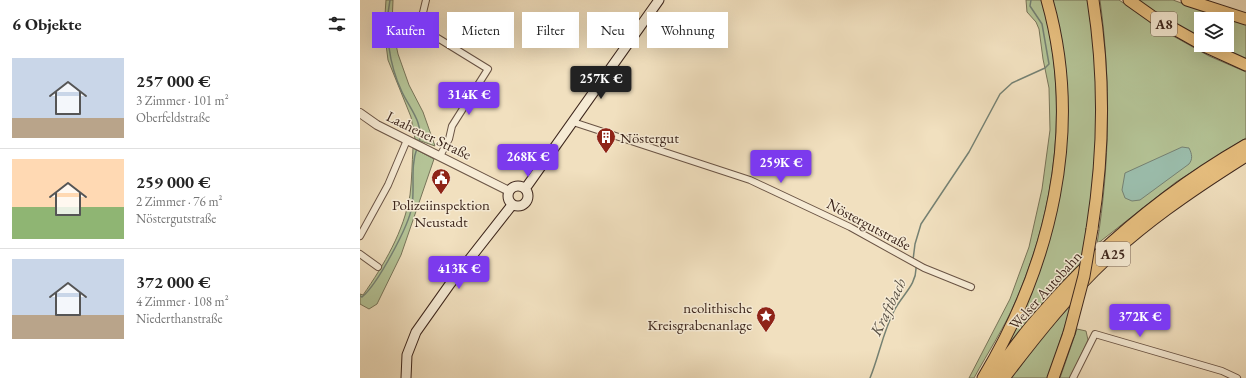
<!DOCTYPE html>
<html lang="de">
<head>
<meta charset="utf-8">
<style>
	body { margin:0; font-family:"EB Garamond",serif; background:#f2f2f2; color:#222; height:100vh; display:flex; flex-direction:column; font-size:15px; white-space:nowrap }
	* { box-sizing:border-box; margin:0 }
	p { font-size:13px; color:#767676 }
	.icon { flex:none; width:22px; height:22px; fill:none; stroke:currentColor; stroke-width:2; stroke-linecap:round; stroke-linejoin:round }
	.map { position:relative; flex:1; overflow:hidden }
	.sheet { display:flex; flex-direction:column; background:#fff; width:360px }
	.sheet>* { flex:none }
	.guide { position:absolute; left:12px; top:12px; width:380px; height:36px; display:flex; gap:8px }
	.controls { position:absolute; left:834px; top:12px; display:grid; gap:8px }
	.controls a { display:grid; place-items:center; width:40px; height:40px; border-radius:0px; background:#fff; box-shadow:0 4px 16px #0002; font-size:20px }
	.price { position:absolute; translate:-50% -34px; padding:0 9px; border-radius:4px; background:#7c3aed; color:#fff; font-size:13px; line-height:26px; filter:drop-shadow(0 1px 2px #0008) }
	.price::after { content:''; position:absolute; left:50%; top:24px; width:12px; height:9px; margin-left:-6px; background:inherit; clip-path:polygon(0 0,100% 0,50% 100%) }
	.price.current { background:#222; color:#fff }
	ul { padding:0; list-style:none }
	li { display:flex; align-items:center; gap:12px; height:100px; padding:0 12px }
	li+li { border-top:1px solid #e0e0e0 }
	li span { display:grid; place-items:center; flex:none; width:112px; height:80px; border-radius:0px; color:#555 }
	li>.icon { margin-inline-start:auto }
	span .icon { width:48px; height:48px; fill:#fffc; stroke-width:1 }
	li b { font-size:17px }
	h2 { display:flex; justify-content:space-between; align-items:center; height:48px; padding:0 12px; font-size:17px }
	.tag { padding:0 14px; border-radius:0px; background:#fff; box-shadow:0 4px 16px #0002; font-size:14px; line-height:36px }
	.tag.current { background:#7c3aed; color:#fff }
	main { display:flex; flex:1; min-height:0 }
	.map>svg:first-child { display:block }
	.green { fill:#b4c396; stroke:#787459 }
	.water { fill:#9bbead; stroke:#758173 }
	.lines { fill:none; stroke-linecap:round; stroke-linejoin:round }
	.stream { stroke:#758173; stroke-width:1.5 }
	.minor-casing { stroke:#6a5445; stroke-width:8 }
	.tertiary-casing { stroke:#6a5445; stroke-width:10 }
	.secondary-casing { stroke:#3d261c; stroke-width:11 }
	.motorway-casing { stroke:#3d261c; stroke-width:13 }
	.minor { stroke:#f6ebd5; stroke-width:6 }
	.tertiary { stroke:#f6ebd5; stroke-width:8 }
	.secondary { stroke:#f6ebd5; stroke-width:9 }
	.motorway { stroke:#e8c080; stroke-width:11 }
	.motorway-bridge-casing { stroke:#3d261c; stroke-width:13; stroke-linecap:butt }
	.motorway-bridge { stroke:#e8c080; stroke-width:11 }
	.labels { text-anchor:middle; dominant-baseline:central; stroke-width:3; stroke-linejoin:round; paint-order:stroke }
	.shield { fill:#f6ebd5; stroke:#746154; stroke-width:1 }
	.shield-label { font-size:14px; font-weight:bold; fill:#3d261c }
	.street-label { font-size:15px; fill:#3d261c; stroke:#f6ebd5 }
	.poi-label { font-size:15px; fill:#3d261c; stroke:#f6ebd5; text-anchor:start }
	.water-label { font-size:16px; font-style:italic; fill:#544c40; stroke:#f6ebd5 }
</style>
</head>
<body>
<main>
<section class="sheet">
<h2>6 Objekte<svg class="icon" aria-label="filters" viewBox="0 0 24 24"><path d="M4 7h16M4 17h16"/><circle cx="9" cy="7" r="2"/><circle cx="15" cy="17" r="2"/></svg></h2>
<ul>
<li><span style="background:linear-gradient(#c9d6e8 75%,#b9a48a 0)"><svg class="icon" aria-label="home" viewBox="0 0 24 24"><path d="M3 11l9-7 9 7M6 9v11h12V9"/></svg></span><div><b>257 000 €</b><p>3 Zimmer · 101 m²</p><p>Oberfeldstraße</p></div></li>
<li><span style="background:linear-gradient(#ffd9b3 60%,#8fb573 0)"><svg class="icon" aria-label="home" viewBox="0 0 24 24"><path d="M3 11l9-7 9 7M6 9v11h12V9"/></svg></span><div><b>259 000 €</b><p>2 Zimmer · 76 m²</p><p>Nöstergutstraße</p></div></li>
<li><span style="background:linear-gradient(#c9d6e8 70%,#b9a48a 0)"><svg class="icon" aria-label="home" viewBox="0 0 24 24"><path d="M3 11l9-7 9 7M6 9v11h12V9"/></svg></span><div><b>372 000 €</b><p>4 Zimmer · 108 m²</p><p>Niederthanstraße</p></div></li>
</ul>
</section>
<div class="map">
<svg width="886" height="378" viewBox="0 0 886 378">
	<rect width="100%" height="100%" fill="#f1e0bf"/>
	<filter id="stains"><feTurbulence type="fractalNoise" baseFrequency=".005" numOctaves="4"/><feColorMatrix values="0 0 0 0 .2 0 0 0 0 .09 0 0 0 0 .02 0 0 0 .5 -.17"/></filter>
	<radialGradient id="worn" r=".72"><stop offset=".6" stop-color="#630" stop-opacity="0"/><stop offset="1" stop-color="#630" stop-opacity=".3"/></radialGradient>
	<path class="green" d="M26,0H33L32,26L38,54L49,85L63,112L75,146L55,139L51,117L28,60L24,29Z
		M666,0H682C709,100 697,206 656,300C645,327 628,352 614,378H609L650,299L669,247L682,189L690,130L689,88L683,59L679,29L676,22L667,12Z
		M691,0H728L736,70L737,121L735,176L722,262L689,296L643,354L641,352L662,312L681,267L696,213L703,169Z
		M740,0H759L806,32L849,56L886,72V138L816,182L737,244C750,163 751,81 740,0Z
		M777,0H813L857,16L886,23V61L852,45H867V19H841V40L796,14Z
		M53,148L74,159L41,255L17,304L9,309L0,304V294L3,295C24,265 44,231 50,195C52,179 52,163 53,148Z
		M712,304L688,378H651L685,334Z
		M717,329L726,331L728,340L710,378H700Z"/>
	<path class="water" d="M822,147L829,148C832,154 833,159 829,164L780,200L772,201L765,198L762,190L765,173Z"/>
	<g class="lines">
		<path class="stream" d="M30,0C24,29 29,65 42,92C50,109 64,123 59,143
			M553,260L555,244L561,224L609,152L640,94L652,83L685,68L689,64L682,24L670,6L671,0
			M0,296L2,297C17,285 49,226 52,206C55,187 50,167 57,148
			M510,378C519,356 523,332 534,311C541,296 557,285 556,267"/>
		<defs>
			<path id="minor" d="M66,0L61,21L63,29L128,69L92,126L89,139L80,156
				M213,122L390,180L490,227L564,268L611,287
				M0,236L28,185L47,140
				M0,254L18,267
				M713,378L735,334L862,371L877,378"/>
			<path id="tertiary" d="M0,113L17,125L149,191"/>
			<path id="secondary" d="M148 196a10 10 0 1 1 20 0a10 10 0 1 1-20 0Z
				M165,189L299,0
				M46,378L47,355L56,332L90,284L152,205"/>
			<path id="motorway" d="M769,0L793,17L841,44
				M827,0L886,19
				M842,45L886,65
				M732,229C744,153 745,76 733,0
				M623,378C691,265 724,130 687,0
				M632,378C646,358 660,338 676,320C736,250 806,191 886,145
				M644,378C672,341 701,304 734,271C779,226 832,190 886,156
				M693,378L709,333"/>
		</defs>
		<use href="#minor" class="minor-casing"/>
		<use href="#tertiary" class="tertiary-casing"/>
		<use href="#secondary" class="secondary-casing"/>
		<use href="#motorway" class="motorway-casing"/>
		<use href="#minor" class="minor"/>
		<use href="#tertiary" class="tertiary"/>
		<use href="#secondary" class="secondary"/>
		<use href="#motorway" class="motorway"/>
		<defs>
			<path id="motorway-bridge" d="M709,333L724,276L732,229"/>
		</defs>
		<use href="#motorway-bridge" class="motorway-bridge-casing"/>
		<use href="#motorway-bridge" class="motorway-bridge"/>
	</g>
	<defs>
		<symbol id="building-pin" viewBox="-11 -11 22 30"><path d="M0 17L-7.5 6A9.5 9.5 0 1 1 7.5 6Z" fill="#8f2418" stroke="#f6ebd5"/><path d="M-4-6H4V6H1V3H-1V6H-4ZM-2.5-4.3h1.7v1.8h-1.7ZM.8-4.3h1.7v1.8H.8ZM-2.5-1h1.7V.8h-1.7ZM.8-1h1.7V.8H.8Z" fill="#fff"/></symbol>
		<symbol id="civic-pin" viewBox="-11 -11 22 30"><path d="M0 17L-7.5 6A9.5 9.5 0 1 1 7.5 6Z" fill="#8f2418" stroke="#f6ebd5"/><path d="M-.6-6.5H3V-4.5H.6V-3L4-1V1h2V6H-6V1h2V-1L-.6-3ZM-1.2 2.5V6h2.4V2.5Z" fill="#fff"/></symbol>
		<symbol id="sight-pin" viewBox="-11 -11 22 30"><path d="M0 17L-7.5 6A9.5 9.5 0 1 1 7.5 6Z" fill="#8f2418" stroke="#f6ebd5"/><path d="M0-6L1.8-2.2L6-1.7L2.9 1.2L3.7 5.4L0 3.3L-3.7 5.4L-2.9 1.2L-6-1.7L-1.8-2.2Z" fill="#fff"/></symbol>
	</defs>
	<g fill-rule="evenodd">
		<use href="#building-pin" x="235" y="126" width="22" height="30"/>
		<use href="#civic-pin" x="70" y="167" width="22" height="30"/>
		<use href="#sight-pin" x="395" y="305" width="22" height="30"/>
	</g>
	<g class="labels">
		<g class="shield">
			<rect x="791" y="12" width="26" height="24" rx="3"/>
			<rect x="736" y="242" width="34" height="24" rx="3"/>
		</g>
		<g class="shield-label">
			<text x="804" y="24">A8</text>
			<text x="753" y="254">A25</text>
		</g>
		<g class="street-label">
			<text transform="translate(69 135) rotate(26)">Laahener Straße</text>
			<text transform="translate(509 224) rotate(28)">Nöstergutstraße</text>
			<text transform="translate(685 290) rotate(-48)">Welser Autobahn</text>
		</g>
		<g class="poi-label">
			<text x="260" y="137">Nöstergut</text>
			<text x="81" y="204" text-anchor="middle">Polizeiinspektion<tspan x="81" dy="17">Neustadt</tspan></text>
			<text x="392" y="307" text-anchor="end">neolithische<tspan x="392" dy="17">Kreisgrabenanlage</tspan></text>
		</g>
		<g class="water-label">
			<text transform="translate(528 307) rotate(-64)">Kraftbach</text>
		</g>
	</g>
	<rect width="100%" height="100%" filter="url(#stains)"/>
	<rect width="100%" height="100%" fill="url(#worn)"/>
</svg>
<div class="controls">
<a><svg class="icon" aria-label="layers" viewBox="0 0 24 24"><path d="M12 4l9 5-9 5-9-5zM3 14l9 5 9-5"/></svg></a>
</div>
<b class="price current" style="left:241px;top:100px">257K €</b>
<b class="price" style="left:109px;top:116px">314K €</b>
<b class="price" style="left:168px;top:178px">268K €</b>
<b class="price" style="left:421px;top:184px">259K €</b>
<b class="price" style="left:99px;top:290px">413K €</b>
<b class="price" style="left:780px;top:338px">372K €</b>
<div class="guide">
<a class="tag current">Kaufen</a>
<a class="tag">Mieten</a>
<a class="tag">Filter</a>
<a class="tag">Neu</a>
<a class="tag">Wohnung</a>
</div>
</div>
</main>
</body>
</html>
